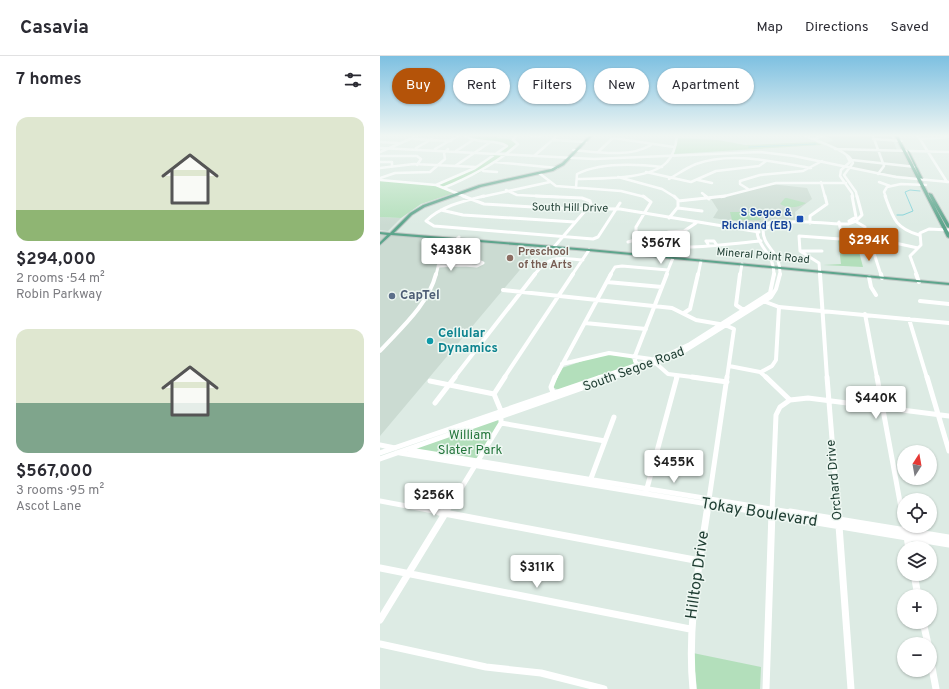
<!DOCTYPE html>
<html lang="en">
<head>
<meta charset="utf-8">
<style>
	body { margin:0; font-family:Overpass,sans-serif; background:#f7f7f7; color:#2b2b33; height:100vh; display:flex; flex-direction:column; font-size:15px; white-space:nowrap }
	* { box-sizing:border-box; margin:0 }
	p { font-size:13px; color:#7c7c81 }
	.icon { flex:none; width:22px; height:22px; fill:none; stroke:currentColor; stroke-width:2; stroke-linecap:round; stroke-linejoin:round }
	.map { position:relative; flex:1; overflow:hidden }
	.details { display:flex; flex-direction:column; background:#fff; width:380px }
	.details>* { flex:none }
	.hud { position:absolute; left:12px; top:12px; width:380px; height:36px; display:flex; gap:8px }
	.needle { width:26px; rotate:11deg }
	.fabs { position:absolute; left:517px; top:389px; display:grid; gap:8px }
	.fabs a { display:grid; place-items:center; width:40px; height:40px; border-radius:50%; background:#fff; box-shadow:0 1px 3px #0004; font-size:20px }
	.price { position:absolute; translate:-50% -34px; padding:0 9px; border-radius:4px; background:#fff; color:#222; font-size:13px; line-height:26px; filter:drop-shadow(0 1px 2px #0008) }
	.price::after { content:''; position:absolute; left:50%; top:24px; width:12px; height:9px; margin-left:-6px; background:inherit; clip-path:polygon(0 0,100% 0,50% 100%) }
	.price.current { background:#b45309; color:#fff }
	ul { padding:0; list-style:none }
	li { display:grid; align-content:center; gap:8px; height:212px; padding:0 16px }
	li span { display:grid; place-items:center; height:124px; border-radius:12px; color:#555 }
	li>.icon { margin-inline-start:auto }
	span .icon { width:72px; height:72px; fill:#fffc; stroke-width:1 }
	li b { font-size:17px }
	h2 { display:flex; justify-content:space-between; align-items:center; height:48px; padding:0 16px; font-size:17px }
	.tag { padding:0 14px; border-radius:18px; background:#fff; box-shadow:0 1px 3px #0004; font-size:14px; line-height:36px }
	.tag.current { background:#b45309; color:#fff }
	header { display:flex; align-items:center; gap:24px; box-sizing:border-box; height:56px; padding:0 20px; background:#fff; border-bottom:1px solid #e1e1e2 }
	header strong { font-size:19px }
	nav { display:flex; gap:22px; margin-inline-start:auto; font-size:14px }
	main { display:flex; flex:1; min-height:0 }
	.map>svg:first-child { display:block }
	.built { fill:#cbdbd2 }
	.green { fill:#b3dfbb }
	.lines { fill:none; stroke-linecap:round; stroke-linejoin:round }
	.stream { stroke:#7ed1d7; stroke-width:1 }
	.major-casing { stroke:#c0c8c5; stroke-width:2 }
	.minor-far4 { stroke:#fff; stroke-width:2.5 }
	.minor-far3 { stroke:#fff; stroke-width:3 }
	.minor-far2 { stroke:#fff; stroke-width:4 }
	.minor-far1 { stroke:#fff; stroke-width:5 }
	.minor { stroke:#fff; stroke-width:7 }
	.major { fill:#5da58c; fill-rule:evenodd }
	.transit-dot { fill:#1a4fb4; stroke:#eef7f2; stroke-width:1.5 }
	.education-dot { fill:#8d6e63; stroke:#eef7f2; stroke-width:1.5 }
	.service-dot { fill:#5c6f8a; stroke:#eef7f2; stroke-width:1.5 }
	.culture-dot { fill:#0f9aa8; stroke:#eef7f2; stroke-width:1.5 }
	.labels { text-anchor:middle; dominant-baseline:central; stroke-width:3; stroke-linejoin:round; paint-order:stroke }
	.far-street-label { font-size:11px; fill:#1d3c31; stroke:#eef7f2 }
	.far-transit-label { font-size:11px; font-weight:bold; fill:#164399; stroke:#eef7f2; text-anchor:end }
	.far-education-label { font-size:11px; font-weight:bold; fill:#785e54; stroke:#eef7f2; text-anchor:start }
	.service-label { font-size:13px; font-weight:bold; fill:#4e5e75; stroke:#eef7f2; text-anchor:start }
	.culture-label { font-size:13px; font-weight:bold; fill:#0d838f; stroke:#eef7f2; text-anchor:start }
	.street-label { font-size:13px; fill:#1d3c31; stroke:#eef7f2 }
	.park-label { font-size:13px; fill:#24763c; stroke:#eef7f2 }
	.near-street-label { font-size:16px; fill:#1d3c31; stroke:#eef7f2 }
</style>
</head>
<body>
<header>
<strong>Casavia</strong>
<nav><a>Map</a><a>Directions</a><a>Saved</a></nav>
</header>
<main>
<section class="details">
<h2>7 homes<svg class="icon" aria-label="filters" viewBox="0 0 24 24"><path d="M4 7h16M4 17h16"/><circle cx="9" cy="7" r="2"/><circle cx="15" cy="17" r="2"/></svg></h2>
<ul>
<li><span style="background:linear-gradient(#dfe7d0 75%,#8fb573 0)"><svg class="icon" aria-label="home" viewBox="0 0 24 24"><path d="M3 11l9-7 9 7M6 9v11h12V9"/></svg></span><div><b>$294,000</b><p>2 rooms · 54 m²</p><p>Robin Parkway</p></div></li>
<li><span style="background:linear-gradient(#dfe7d0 60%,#7fa58c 0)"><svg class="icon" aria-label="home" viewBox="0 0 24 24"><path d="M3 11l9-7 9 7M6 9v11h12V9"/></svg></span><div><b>$567,000</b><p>3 rooms · 95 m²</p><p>Ascot Lane</p></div></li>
</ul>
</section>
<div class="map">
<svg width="569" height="633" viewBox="0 0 569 633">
	<rect width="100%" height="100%" fill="#ddebe4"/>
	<path class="built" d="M448,80H511L517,94L523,95L537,122L506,118L469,111L473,104L469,99L444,87L453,85Z
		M390,128L427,132L432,143L415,156L416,164L394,165L382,169L333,162L338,154L331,143Z
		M0,161L21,162L8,175L0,174Z
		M0,177L160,190L0,380Z"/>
	<path class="green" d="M87,80H118L117,82L129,83L137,88L126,96H121L128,89L122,86H107Z
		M298,82L338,84L365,89L435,86L442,89L293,98Z
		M117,97L127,98L99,117L64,132L74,137L41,148L21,162L0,161V124L56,129L92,114Z
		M405,142H407L426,147C417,152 409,153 400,148Z
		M350,156H377L381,164H352Z
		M458,183L476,184L483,211L443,209L461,208Z
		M223,298L251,301L254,307L252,309L179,334L174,332L173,330L182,312Z
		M120,361L121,367L98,404L28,394Z
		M313,597L381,611L380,633H317Z"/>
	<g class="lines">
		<path class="stream" d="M369,91L436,88
			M517,159H523L533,155L525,136L530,134L540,135"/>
		<defs>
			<path id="major" d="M209,80H212L184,109L173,115L101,131L45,151L32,159L14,177L209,193L569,227V229L209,195L11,179L0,189V186L7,179L0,178V176L10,177L30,157L43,149L99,129L171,113L182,107Z
				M515,80H518L569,177V182L567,181Z
				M527,94L529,95L543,123L540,122Z
				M549,137L552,138L569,168V172L567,171L548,138Z"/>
		</defs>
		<use href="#major" class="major-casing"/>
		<path class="minor-far4" d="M152,80L160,81
			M425,80C437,85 470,95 473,107L464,119L476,136L477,141
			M493,80L504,110L498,118
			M538,80L567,126
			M34,83L71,85
			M432,83L444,80
			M493,83L522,85
			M540,83L569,81
			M173,84L206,86
			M0,86L18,87
			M0,92L214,103L380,96L414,100L516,121L569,126
			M36,92L52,83
			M55,93L78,80
			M455,93L569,96
			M193,94C216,96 250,102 271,89
			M76,95L93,84
			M219,95L233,82L294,91
			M0,96L37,80
			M0,100H37L41,103L37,109
			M154,100L177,80
			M467,100L470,106L461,114L460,120L472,137L473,141
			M472,104L536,111
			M0,106H12V110
			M115,106L177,112
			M75,110L109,87
			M0,112L34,108L96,111
			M103,115L117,116
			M266,116L311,126L336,115L379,110L386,105
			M159,117L176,130L241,135L265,141
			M238,121L282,133L295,141
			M0,122L15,117L50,116L65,103L64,97L68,93
			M197,123C221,122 270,124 287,106C294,99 296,89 297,80
			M289,123C298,118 306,112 316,108C352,95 394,106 431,112
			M0,124L56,129L86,141
			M318,124L332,127
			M441,126L445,141
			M499,126L510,130
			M56,129L95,112L127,90C114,82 99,89 86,80
			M63,132C90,121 116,108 138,88L133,84L136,80
			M196,132L197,118C221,106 256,108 282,111
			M368,133L360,128V125L380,119L423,115L442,105
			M126,134L137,139L178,141
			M322,137L327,141
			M101,141L170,126
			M341,141L396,127H466
			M506,141L504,136L507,131L521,128L546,129"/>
		<path class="minor-far3" d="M83,140L104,148L170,152L240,153L379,176
			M104,140C84,145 61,150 46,165L54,170L213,183L218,181L240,147
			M156,140L202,142L210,145L211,148L174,191
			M263,140L271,146L256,171V175C259,178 262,182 265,184C291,198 351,187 381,185
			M325,140L329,143
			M505,140C513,162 515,172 539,179
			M298,145L345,140
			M298,152L322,155
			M61,154L83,159L195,166
			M289,162L298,151V144L294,140
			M469,165L476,161L472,140
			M475,165L485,171
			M459,166L462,182
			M430,167V160L447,148L445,140
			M288,176L304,175L316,167
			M490,185L501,219
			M248,186L261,182
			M328,188L326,185H334L336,188
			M420,195H442
			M98,205L103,207L97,210L83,209Z
			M58,210L83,209
			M56,219L61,199L79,181
			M154,219C171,198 178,202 203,204
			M192,219L209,194
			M230,219L235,211L242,210L288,214
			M286,219L293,202
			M318,219L321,205
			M360,219L362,208
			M394,219C394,196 379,194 377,176L382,169L396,165
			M400,219C401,194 383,193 383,174C410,159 439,169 468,168L476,165L482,159L477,140
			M440,219L439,207L420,195L419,180L515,187L538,192
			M537,219L530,200L541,189L540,177L549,173L569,174"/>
		<path class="minor-far2" d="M360,218L356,249L365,255
			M440,218L447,322
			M501,218L502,222
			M536,218L539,226
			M489,221L491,231L496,239
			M227,226L282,231
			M123,234L292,252L316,264L345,269L354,273L347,322
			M383,245L399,251L569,267
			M540,245L569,248
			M304,257L310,253L318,218
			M485,258L497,322
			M529,263L547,322
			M205,267L266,273
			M0,295C21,272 48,249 56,218
			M182,308L229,297L271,303L288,318L320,322
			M259,310L255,305V300L287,218
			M349,310L380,316L387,322
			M381,316L392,310L396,304L399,251
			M74,322L155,218
			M124,322L193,218
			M175,322L231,218
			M218,322L289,298L310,288L390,237L394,218
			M231,322L298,299L391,241L396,233L400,218
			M296,322L297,320"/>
		<path class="minor-far1" d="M312,321L347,326
			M386,321L410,344L428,342L569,360
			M447,321L458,457
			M497,321L522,457
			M547,321L569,395
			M50,325L114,338L121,355V367L66,457
			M114,338L125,321
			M174,339L171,331L175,321
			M55,347L75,321
			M121,367L225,385
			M0,389L15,392
			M30,394L416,457
			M0,397L221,321
			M20,397L382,457
			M0,403L234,321
			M210,425L234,361
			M266,436L297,321
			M0,445L64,457
			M327,457L347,321
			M392,457L396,359L400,351L410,344"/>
		<path class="minor" d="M59,456L320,505
			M376,456L569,488
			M410,456L569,482
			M458,456L471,633
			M522,456L524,466
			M525,470L529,492
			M0,512L310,573
			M534,518L538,540
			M0,564L66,456
			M543,566L548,588
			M0,588L106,611L161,617L224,633
			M550,601L556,633
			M313,633C307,573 318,515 327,456
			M386,633L392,456"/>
		<use href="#major" class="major"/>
	</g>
	<linearGradient id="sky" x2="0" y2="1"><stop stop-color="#7dc0e1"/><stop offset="0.47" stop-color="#f0f6f3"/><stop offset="1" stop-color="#f0f6f3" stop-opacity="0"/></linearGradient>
	<rect width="569" height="169" fill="url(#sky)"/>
	<rect class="transit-dot" x="416" y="159" width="8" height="8" rx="2"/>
	<circle class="education-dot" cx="130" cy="202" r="4"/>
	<circle class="service-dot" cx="12" cy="240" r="4"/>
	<circle class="culture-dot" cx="50" cy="285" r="4"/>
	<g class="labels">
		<g class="far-street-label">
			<text transform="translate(190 152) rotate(1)">South Hill Drive</text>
			<text transform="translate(383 200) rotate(5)">Mineral Point Road</text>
		</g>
		<g class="far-transit-label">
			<text x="412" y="157">S Segoe &amp;<tspan x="412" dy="13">Richland (EB)</tspan></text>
		</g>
		<g class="far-education-label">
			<text x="138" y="196">Preschool<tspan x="138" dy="13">of the Arts</tspan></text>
		</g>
		<g class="service-label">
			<text x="20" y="240">CapTel</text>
		</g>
		<g class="culture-label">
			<text x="58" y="278">Cellular<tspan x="58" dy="15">Dynamics</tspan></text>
		</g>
		<g class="street-label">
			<text transform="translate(254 314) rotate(-20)">South Segoe Road</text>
			<text transform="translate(455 424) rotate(-95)">Orchard Drive</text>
		</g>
		<g class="park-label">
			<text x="90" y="380">William<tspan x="90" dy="15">Slater Park</tspan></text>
		</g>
		<g class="near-street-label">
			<text transform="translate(379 457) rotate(9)">Tokay Boulevard</text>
			<text transform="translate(318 519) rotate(-82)">Hilltop Drive</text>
		</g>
	</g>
</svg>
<div class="fabs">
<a><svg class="needle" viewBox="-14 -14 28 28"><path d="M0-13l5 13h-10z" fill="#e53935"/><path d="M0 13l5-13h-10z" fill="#7c7c81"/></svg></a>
<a><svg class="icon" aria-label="locate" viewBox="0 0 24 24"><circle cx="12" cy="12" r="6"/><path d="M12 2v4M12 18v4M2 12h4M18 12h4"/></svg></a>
<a><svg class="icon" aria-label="layers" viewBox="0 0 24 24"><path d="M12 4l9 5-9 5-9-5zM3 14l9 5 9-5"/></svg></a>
<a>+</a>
<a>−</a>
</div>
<b class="price current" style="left:489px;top:206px">$294K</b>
<b class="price" style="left:281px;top:209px">$567K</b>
<b class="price" style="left:71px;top:216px">$438K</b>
<b class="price" style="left:496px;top:364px">$440K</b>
<b class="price" style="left:294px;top:428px">$455K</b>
<b class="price" style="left:54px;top:461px">$256K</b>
<b class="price" style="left:157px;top:533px">$311K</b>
<div class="hud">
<a class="tag current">Buy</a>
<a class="tag">Rent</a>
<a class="tag">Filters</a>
<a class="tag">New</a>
<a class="tag">Apartment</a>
</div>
</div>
</main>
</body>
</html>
